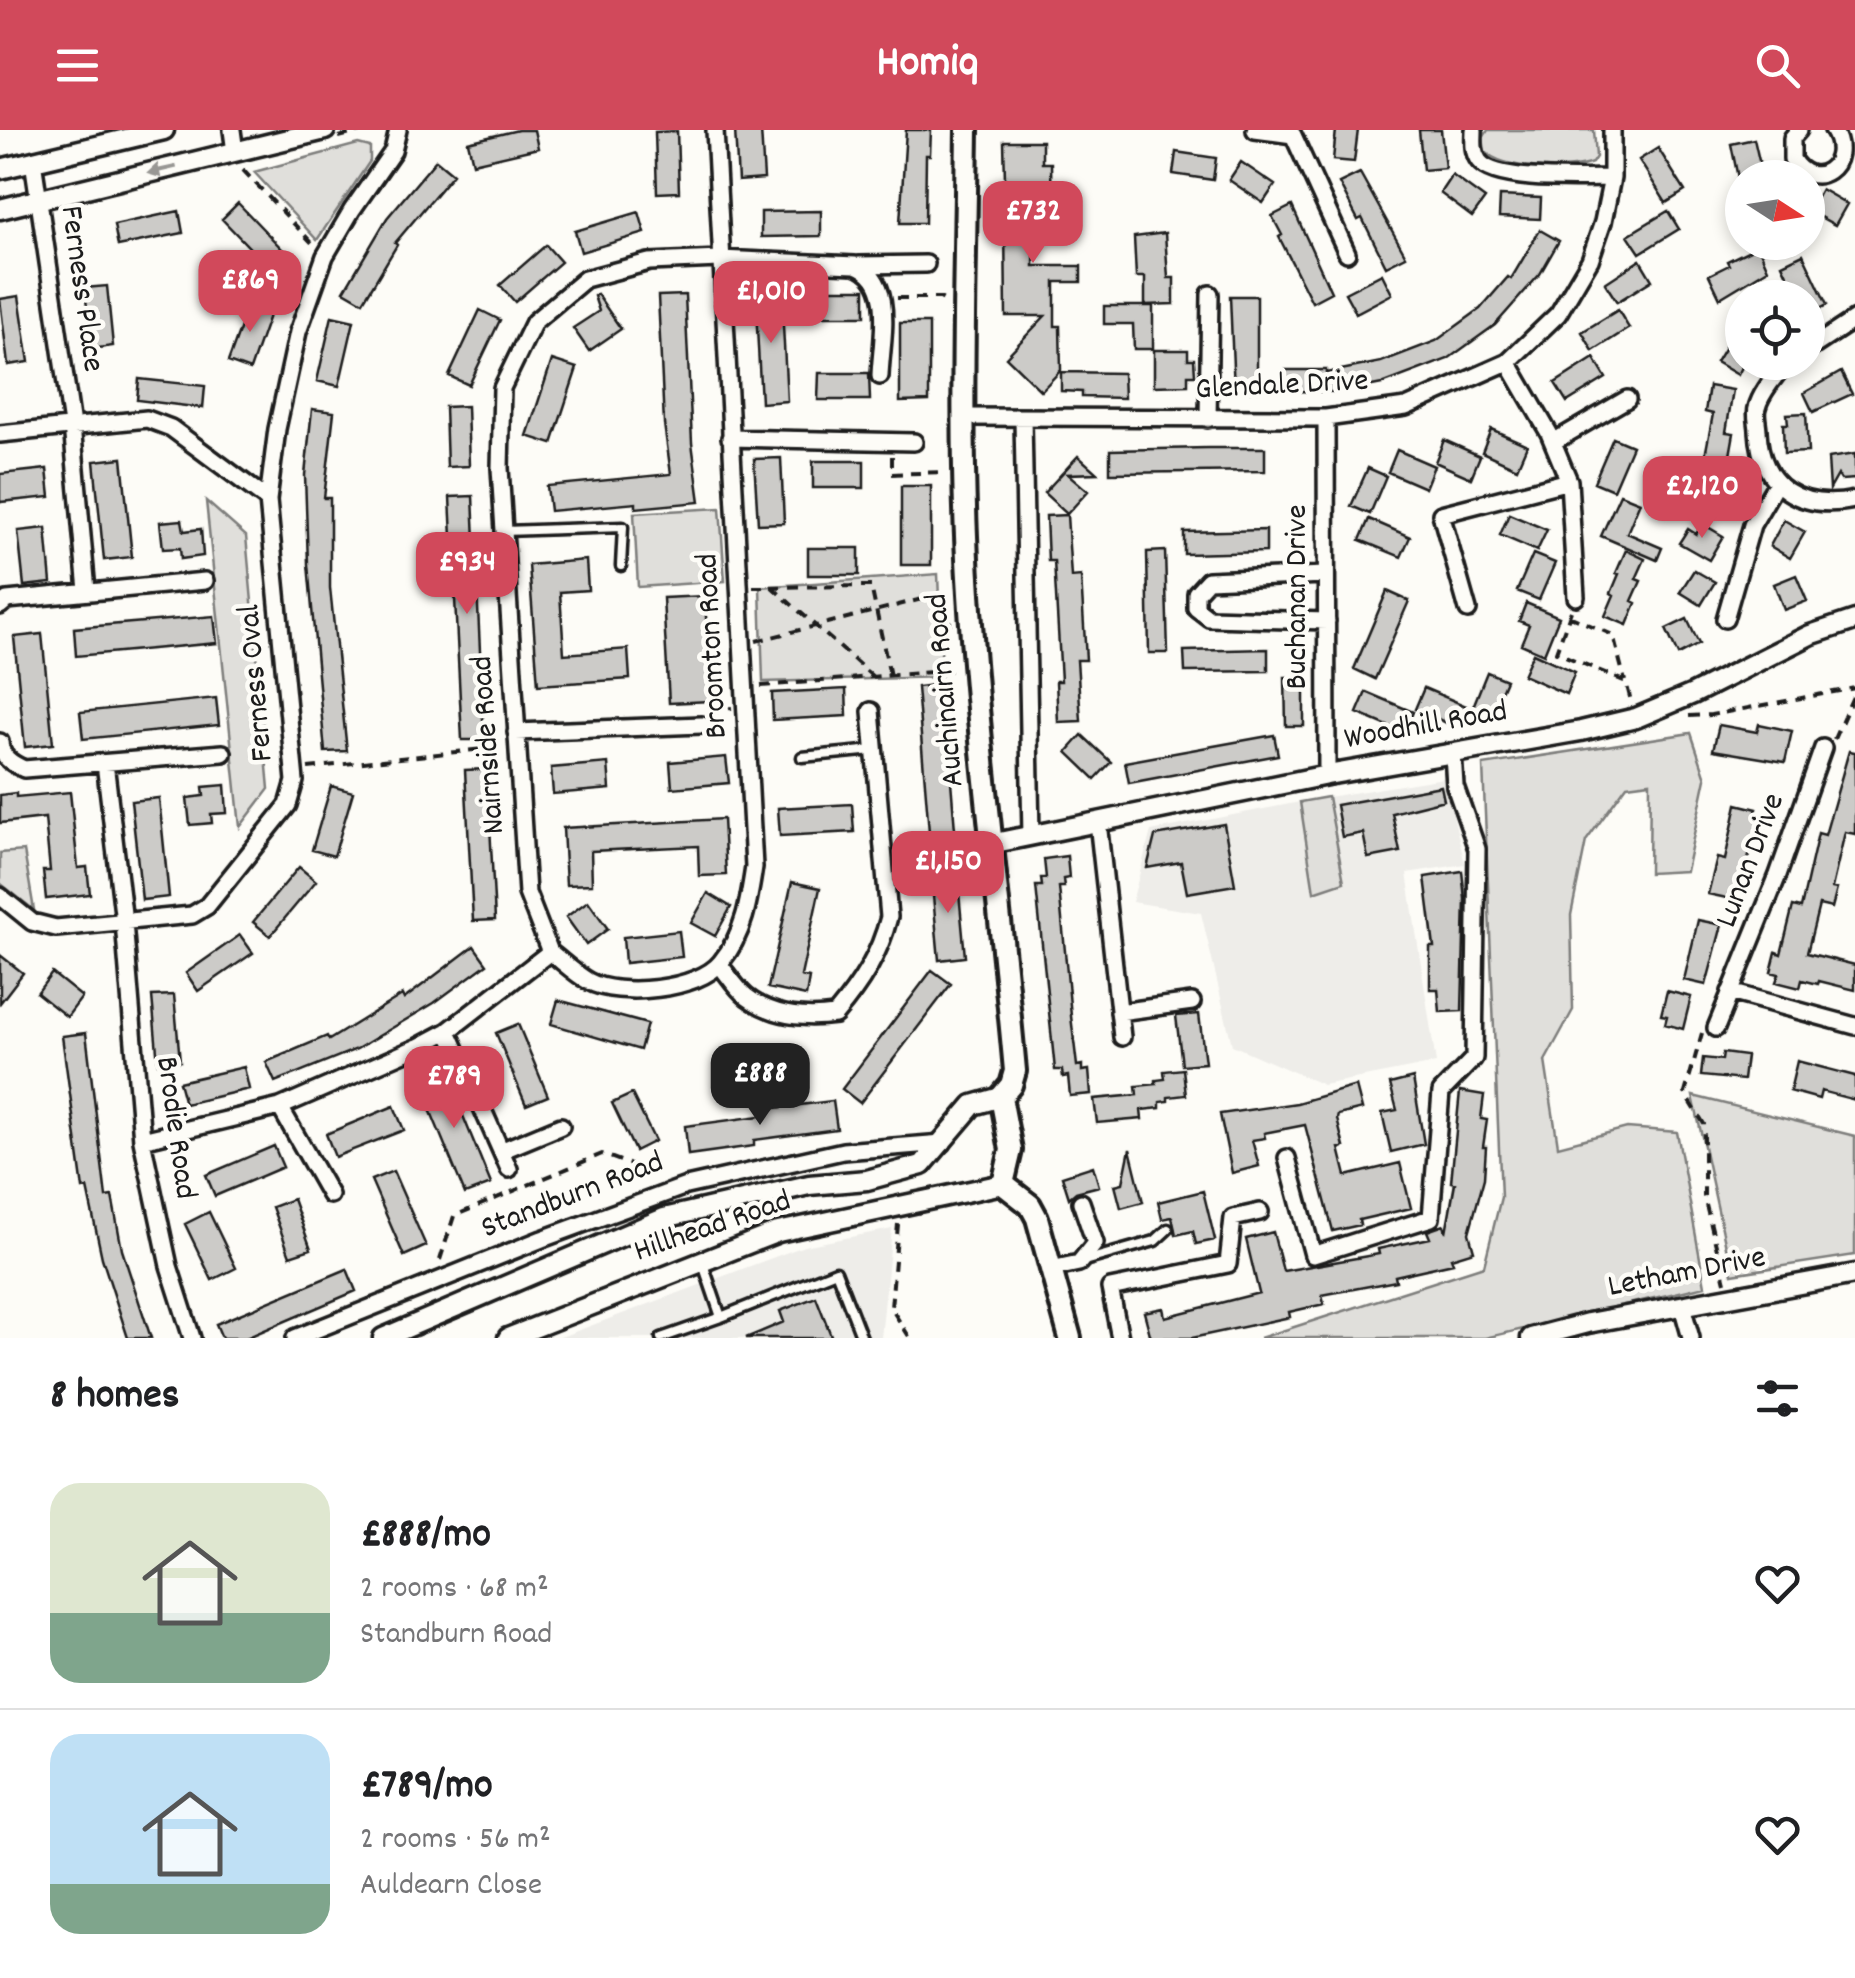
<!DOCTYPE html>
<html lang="en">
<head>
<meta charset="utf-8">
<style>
	body { margin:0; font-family:Dekko,sans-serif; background:#f6f6f6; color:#202124; height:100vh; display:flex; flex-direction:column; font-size:38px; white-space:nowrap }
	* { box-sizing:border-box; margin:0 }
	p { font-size:32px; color:#757577 }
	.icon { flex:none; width:55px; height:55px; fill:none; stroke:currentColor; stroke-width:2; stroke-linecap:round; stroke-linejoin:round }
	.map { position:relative; height:1208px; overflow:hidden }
	.details { display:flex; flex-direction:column; background:#fff; flex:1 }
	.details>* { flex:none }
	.needle { width:65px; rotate:102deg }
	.tools { position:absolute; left:1725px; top:30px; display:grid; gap:20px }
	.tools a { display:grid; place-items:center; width:100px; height:100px; border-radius:50%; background:#fff; box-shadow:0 5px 15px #0003; font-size:50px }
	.price { position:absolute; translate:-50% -85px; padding:0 22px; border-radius:20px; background:#d1495b; color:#fff; font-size:32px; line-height:65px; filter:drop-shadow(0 2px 5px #0008) }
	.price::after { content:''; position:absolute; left:50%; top:60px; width:30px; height:22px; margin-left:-15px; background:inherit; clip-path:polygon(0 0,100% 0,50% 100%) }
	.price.active { background:#222; color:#fff }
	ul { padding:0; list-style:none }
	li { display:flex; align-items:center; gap:30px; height:250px; padding:0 50px }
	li+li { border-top:2px solid #e0e0e0 }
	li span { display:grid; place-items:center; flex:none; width:280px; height:200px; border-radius:30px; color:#555 }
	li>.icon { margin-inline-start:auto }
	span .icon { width:120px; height:120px; fill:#fffc; stroke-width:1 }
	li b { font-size:42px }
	h2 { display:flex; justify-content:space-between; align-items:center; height:120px; padding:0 50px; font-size:42px }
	header { display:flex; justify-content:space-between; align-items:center; height:130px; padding:0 50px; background:#d1495b; color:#fff; font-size:45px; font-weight:800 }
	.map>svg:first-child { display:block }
	.built { fill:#eeede9 }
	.green { fill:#e0dfdb; stroke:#7e7e7c; stroke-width:2.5 }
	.building { fill:#cccbc8; stroke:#1c1c1c; stroke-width:2.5 }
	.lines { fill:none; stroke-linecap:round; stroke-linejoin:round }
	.service-casing { stroke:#1c1c1c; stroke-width:15 }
	.minor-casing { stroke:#1c1c1c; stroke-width:22 }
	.tertiary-casing { stroke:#1c1c1c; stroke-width:25 }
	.secondary-casing { stroke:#1c1c1c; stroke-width:28 }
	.path { stroke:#1c1c1c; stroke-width:4; stroke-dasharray:10 8; stroke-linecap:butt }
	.service { stroke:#fdfcf7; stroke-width:8 }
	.minor { stroke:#fdfcf7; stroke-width:15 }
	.tertiary { stroke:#fdfcf7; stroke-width:18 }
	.secondary { stroke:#fdfcf7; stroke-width:20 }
	.oneway { fill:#989794 }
	.labels { text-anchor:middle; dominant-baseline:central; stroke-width:9; stroke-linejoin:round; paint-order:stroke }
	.street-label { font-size:32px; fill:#1c1c1c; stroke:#fdfcf7 }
</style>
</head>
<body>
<header><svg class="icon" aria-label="menu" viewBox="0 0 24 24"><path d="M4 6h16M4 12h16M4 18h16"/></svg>Homiq<svg class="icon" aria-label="search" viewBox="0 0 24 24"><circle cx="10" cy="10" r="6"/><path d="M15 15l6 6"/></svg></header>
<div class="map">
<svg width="1855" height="1208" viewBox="0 0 1855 1208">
	<rect width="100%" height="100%" fill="#fdfcf7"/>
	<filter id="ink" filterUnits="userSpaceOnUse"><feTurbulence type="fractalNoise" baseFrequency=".01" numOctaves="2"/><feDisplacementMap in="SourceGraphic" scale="20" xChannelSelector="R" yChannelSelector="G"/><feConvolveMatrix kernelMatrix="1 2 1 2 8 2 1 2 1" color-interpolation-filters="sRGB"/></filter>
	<g filter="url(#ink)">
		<path class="built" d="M1444,648L1465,734L1407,743L1436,933L1323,955L1232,915L1201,783L1132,772L1151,701L1300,672L1314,762L1344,752L1328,667Z
			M892,1099L881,1208H558L804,1116Z"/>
		<path class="green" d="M1488,0H1594L1596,27L1592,33C1570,42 1500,40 1485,21L1483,8Z
			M358,14L370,17V31L317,110L254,42Z
			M206,371L246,406L269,659L240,697Z
			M720,378L725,451L638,457L634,383Z
			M938,444L942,547L763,552L760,457Z
			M1691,603L1706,648L1686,741L1649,743L1650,652L1627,655L1586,711L1571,785L1573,880L1545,931L1558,1016L1627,998L1677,1002L1705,1156L1485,1208H1260L1484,1136L1501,1067L1483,635Z
			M1328,667L1344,752L1314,762L1300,672Z
			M24,721L34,780L0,753V723Z
			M1693,966L1855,1006V1125L1732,1144Z"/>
		<path class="building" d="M518,0H534L538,18L473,33L468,12Z
			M735,0H761L764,49L738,51Z
			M906,0H931L930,25H926L925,93H900Z
			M1336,0H1358L1354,32L1333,30Z
			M1419,0H1441L1445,38L1423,40Z
			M677,1L679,62L657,63L655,2Z
			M1754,9L1763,48H1738L1731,14Z
			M1004,11H1042V33H1051L1052,91L1035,90L1034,136H1081V152H1055V196H1060L1061,240L1041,261L1006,227L1045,186H1006L1005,90H1013V83H1024V50H1005Z
			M1658,18L1685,61L1666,73L1639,30Z
			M1176,22L1216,28L1213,50L1173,44Z
			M436,30L453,44L395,113L397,115L363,172L344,161L387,88Z
			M1241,32L1275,55L1263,73L1229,50Z
			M1360,43L1406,126L1386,136L1362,88L1358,90L1339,53Z
			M1452,45L1485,69L1472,87L1440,63Z
			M1821,59L1847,74L1835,95L1809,81Z
			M1500,66L1541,68L1540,89L1499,87Z
			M238,73L284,121L268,137L222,89Z
			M1292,76L1331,162L1312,172L1279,107L1282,105L1272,86Z
			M179,81L183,103L118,116L114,95Z
			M821,81V106L761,107V82Z
			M1668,81L1679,99L1640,123L1628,105Z
			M639,82L645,103L581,122L575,101Z
			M1540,100L1559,111L1540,144L1495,195L1448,229L1382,254L1342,262L1286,261L1285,240H1326V243L1381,232L1436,211L1480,179L1508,147L1511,149Z
			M1165,103L1168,148H1174V174L1145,175V147H1136L1134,107Z
			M546,115L561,132L515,172L500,155Z
			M1758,116L1768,139L1720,168L1709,145L1729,135L1727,131Z
			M1803,124L1827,175L1808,185V168H1798L1782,134Z
			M1640,130L1652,150L1617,172L1605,153Z
			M1382,144L1392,164L1356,183L1345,163Z
			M107,156L113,216L91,219L85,158Z
			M781,158L787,271L761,273L755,160Z
			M813,159H865V186H813Z
			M597,164L621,199L589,221L573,198L599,181L594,166Z
			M685,165L692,313L700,372L636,378V373L550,381L547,356L671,344L664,294L658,166Z
			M19,166L29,232L8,235L0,169Z
			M1230,166H1257V261H1234Z
			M251,169L272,177L250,240L228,232Z
			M1104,176H1153V219H1134L1133,194H1104Z
			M480,180L500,190L469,255L449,246Z
			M1618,180L1629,198L1593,221L1582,202Z
			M332,186L354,191L339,256L317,251Z
			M900,193H929V271L900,272Z
			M1731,207L1742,214V237L1738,245L1716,232Z
			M1154,220H1188V229H1194L1195,245H1188V255L1154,256Z
			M1594,228L1606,248L1567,272L1555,253Z
			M552,230L577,238L552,314L527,306Z
			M1061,242L1123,243L1124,268L1082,267V262L1061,261Z
			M1841,242L1852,264L1813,282L1804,263Z
			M819,243H869L870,270H818Z
			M139,249L205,256L203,278L137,270Z
			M1709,256L1733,260L1726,302L1734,303L1729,331L1705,326L1713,284L1705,282Z
			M467,276L469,336L447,337L445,277Z
			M312,279L334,282L324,368H330V458L347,621L325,622L308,434L305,345Z
			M1806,283L1808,322L1784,323L1783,294H1788L1787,284Z
			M1491,299L1527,315L1517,338L1482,322Z
			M1613,308L1632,316L1613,360L1594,352Z
			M1444,310L1480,326L1471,348L1435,332Z
			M1208,318H1265V341L1110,343V320Z
			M1397,320L1434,336L1425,358L1388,342Z
			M1855,324V349L1841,350L1838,345L1830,359L1828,328Z
			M1078,326L1097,343L1068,344L1088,361L1067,384L1044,363Z
			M122,328L132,427L104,430L94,331Z
			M781,328L784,393L758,394L754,329Z
			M813,331H864V358H813Z
			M1368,338L1386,346L1370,384L1351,376Z
			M47,339L50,367L0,372V344Z
			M1719,345L1743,349L1738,377L1714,373Z
			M901,356H931V435H901Z
			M1620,364L1640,372L1627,403L1662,418L1657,430L1601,406Z
			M473,366L484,610H462L450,367Z
			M1509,384L1547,400L1537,421L1500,405Z
			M1067,385L1071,447L1081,446L1086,530H1077L1081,591L1058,592L1056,551H1061L1054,431H1048L1046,386Z
			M1369,389L1410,407L1401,427L1360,410Z
			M182,390L184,401L201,399L203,426L181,429L180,418L163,419L160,392Z
			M1784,390L1805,402L1790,428L1770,416Z
			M1703,394L1723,406L1709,430L1679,413L1688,399L1696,404Z
			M46,398L51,453L24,456L18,401Z
			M1266,400V422L1184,424V402Z
			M808,418H859V445H808Z
			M1626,420L1645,429L1636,449L1641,451L1632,471L1636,473L1627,495L1605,486L1614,465L1611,463L1619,444L1616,443Z
			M1165,421L1168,523H1149L1147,422Z
			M1533,424L1555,433L1539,470L1517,461Z
			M586,430L588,460L560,462L564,524L628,519L630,549L538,555L529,435Z
			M1694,440L1715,452L1701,475L1680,462Z
			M1796,445L1807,471L1784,480L1774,454Z
			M1387,461L1409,471L1375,549L1354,539Z
			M705,466L710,571L669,573L663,468Z
			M1526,473L1559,487L1544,524L1521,514L1529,495L1519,491Z
			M214,486L217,513L76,526L74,498Z
			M1687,489L1699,514L1678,525L1666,499Z
			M42,504L53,614L25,617L14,507Z
			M1268,519V541L1185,542L1184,521Z
			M1533,523L1575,542L1566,564L1523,545Z
			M1487,542L1506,550L1490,587L1472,579Z
			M1285,547H1304V596H1286Z
			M943,554L956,712L930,714L917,557Z
			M1424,558L1466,576L1456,597L1415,579Z
			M846,559L847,586L773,590L772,563Z
			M1366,562L1413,582L1404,603L1357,583Z
			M216,568L219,595L83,609L80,582Z
			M1759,594L1792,601L1785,632L1713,620L1719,595L1757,602Z
			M1082,605L1111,632L1095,649L1067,622Z
			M1274,605L1278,625L1129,653L1125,632Z
			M1849,621L1855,622V704L1845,702L1832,758L1837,759L1832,778L1819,775L1807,823L1855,835V860L1819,851L1818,854L1802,850L1800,858L1776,852L1779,844L1771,842L1776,822L1781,824L1793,776L1801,778L1818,703L1825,705Z
			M726,627L729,653L672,658L670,632Z
			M608,633L610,659L553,664L551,638Z
			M487,639L495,790L473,791L465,640Z
			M225,655L227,683L211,684L212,693L190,695L187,668L204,666L203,657Z
			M331,656L353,662L334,726L312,720Z
			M1441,656L1444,670L1392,683L1400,722L1368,728L1363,703L1342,707L1336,675Z
			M70,662L78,738L87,737L90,764L46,769L43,741H50L45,688L0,693V665L16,663V667Z
			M159,668L169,767L142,770L131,671Z
			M852,674L854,702L780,706L778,678Z
			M1737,674L1757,679L1755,685L1767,688L1762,711L1754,709L1736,770L1708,764L1717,728L1725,730Z
			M723,689L726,745L699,746L698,716L591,721L592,754L566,755L563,698Z
			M1224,694L1235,755L1187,763L1181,732L1147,738L1155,706Z
			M1067,726L1069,748L1063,749L1064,757H1059L1071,886L1077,936L1082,935V941L1089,940L1091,964L1070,966L1068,946L1063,947L1062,940H1055L1036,756H1042L1041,748H1046L1044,729Z
			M299,737L316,751L270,806L253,792Z
			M957,741L965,827L939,830L931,744Z
			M1462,741L1465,769L1462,881L1440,882L1438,859H1430V817H1434L1425,747Z
			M792,752L820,758L801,846L809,848L806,866L768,858Z
			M708,763L731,777L715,806L691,793Z
			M588,771L608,799L586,815L566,787Z
			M1698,790L1722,795L1706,855L1684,850Z
			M679,801L682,827L625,833L623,807Z
			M240,805L253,823L198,861L186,843Z
			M474,816L487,834L434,873L357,919L275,952L266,932L327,906L329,910L402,865L404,869Z
			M0,825L23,843L0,873Z
			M932,840L951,854L860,973L842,959Z
			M52,843L82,867L67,887L37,863Z
			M1667,861L1691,867L1683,899L1665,894L1667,886L1661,885Z
			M174,865L180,931L158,933L152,866Z
			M558,870L647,894L640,920L551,894Z
			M1199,884L1205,933L1182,935L1176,886Z
			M518,894L548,966L526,975L496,903Z
			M86,903L106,1067L112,1066L122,1120L151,1208H128L102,1128L87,1058L83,1059L62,906Z
			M1723,923L1746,926L1743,950L1701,946L1703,928L1722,930Z
			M1797,931L1855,946V970L1821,961L1819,969L1790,961Z
			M244,937L249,959L185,974L179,952Z
			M443,937L491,1054L465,1064L417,948Z
			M1183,939L1186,965L1168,967V971L1160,972V978L1141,980L1142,989L1097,993L1094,969L1137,965L1136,956L1156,954V950L1165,949L1164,941Z
			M1413,948L1424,1014L1391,1022L1382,983L1397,980L1390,954Z
			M1356,956L1362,979L1338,985L1337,989L1344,1017L1339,1018L1346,1046L1400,1033L1411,1078L1359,1090L1360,1095L1333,1101L1305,995L1264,1003L1265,1008L1252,1010L1259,1036L1232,1043L1220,984L1297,973Z
			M1460,961L1484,965L1481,989L1487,990L1483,1017H1486L1484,1048L1469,1103L1474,1121L1451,1128L1453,1133L1395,1146L1396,1151L1322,1165L1324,1174L1289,1182L1290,1187L1192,1208H1151L1144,1182L1163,1178L1165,1187L1259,1163L1246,1109L1273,1102L1283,1141L1379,1124L1378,1119L1430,1108L1427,1101L1444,1095L1446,1102L1455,1053L1451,1052Z
			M632,964L655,1011L635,1021L612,973Z
			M833,971L837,999L754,1010V1016L688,1025L685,996L768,985L767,979Z
			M394,976L404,1000L335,1027L326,1004Z
			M274,1016L283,1037L215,1066L206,1045Z
			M1130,1019L1143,1072L1121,1078L1115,1055L1123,1053Z
			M1093,1036L1099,1056L1076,1062L1069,1068L1062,1046Z
			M393,1041L426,1116L404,1126L371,1050Z
			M1203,1061L1215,1110L1196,1114L1193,1101L1176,1105L1172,1087L1162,1089L1158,1072Z
			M293,1069L311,1119L290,1126L272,1077Z
			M209,1082L236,1138L212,1150L185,1094Z
			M347,1139L356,1161L246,1208H222L216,1194Z
			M816,1167L832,1208H746L784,1192L780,1181Z"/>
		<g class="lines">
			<defs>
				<path id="service" d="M504,401L623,397L621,436
					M802,627L874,620
					M1084,1131L1155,1111L1168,1099
					M703,1134L721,1187L836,1141L862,1208
					M661,1208L721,1187"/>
				<path id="minor" d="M232,0L235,22
					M1255,0L1293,5
					M1474,0C1474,11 1472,21 1479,31C1495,53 1584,48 1612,48
					M1799,0L1792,8V29C1813,64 1855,35 1833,0
					M1293,5L1347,123
					M33,31L72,295L87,461
					M859,135L926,134
					M1808,220L1855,189
					M1508,232L1549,303L1569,351L1576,467
					M1787,232C1778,242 1760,264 1757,278C1755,284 1758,295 1758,301C1761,358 1801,381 1855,370
					M963,287L1326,288L1406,277L1508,232L1558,184L1590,130L1603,92L1612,48V0
					M1326,288L1327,645
					M1023,289L1031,706
					M1208,289L1210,164
					M0,304L147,289L171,298L268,370
					M730,308L914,312
					M1553,312L1627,269
					M1325,445L1208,450L1196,463V478L1209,488L1327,491
					M0,476L7,470L205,451
					M1468,480L1441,384L1569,351
					M1725,489L1752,395L1776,354
					M516,602L702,595
					M0,612C1,627 11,633 24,639L223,623
					M105,633L124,792L142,1010L169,1136L192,1208
					M1098,692L1122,907
					M0,766L32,792L56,798L192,785L207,776L288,675L295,651L268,370L277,299L298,202L325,126L352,80L393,21L398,0
					M550,822L527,763L500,338L502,258L534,192L585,149L649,132L720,129L855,135C897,149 881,211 880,246
					M550,822C562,831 574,843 588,851C618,868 699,860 721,832C744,804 749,771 754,737L715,0
					M720,835C728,845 737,859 747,867C772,886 805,889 835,885C861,854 879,826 889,787L871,581
					M1730,862L1855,896
					M1119,882L1192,872
					M1716,898L1778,745L1823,618
					M448,901L509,1039
					M280,977L330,1065
					M142,1010L280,977L418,917L448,901L550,822
					M503,1020L561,996
					M1287,1028L1313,1125L1431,1088L1441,962L1474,928L1477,719L1455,656L1453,623
					M1051,1139L1079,1133L1095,1113L1081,1072
					M1682,1176L1691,1208
					M295,1208L542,1109L686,1056L843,1021L943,1013
					M1120,1208L1110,1158L1228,1134L1233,1088L1260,1082"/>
				<path id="tertiary" d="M0,39L164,0
					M0,79L325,0
					M990,714L1327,645L1581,601L1636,588L1693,564L1810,505L1855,490
					M383,1208L664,1088L809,1055L867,1050L922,1035L973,975L1001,967
					M508,1208L778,1102L1003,1054
					M1531,1208L1588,1193L1855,1144"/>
				<path id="secondary" d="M967,0C965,154 959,310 969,464C979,624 1001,782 1015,941L1011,955L1001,967L1011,1020L1003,1054L1030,1075L1037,1088L1070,1208"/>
			</defs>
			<use href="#service" class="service-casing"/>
			<use href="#minor" class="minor-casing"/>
			<use href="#tertiary" class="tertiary-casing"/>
			<use href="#secondary" class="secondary-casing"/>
			<path class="path" d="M339,7L368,0
				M243,40L315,116
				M897,168H940L947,172
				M892,326V344L944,342
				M753,457L871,456L890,546
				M772,457L873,547
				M1571,481L1556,522L1626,552L1631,571
				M1569,486L1613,505L1625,551
				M756,511L942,464L949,493H952
				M761,556L956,540
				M713,585L721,579L732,578
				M1689,586L1711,585L1855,558
				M1834,609L1855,562
				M308,638L502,617
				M1702,903L1685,963L1704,994V1067L1725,1152
				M898,1094L891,1178L910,1208
				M440,1130L454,1086L602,1024L661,1046"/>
			<use href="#service" class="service"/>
			<use href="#minor" class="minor"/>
			<use href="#tertiary" class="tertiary"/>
			<use href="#secondary" class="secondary"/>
		</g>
		<defs><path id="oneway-solid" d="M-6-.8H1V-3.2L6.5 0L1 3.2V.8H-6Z" transform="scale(2.5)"/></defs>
		<use class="oneway" href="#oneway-solid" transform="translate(162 40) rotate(167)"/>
	</g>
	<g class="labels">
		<g class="street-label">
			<text transform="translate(80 159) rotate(82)">Ferness Place</text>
			<text transform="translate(1282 257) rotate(-3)">Glendale Drive</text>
			<text transform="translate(1299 467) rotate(-90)">Buchanan Drive</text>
			<text transform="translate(714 516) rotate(-93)">Broomton Road</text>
			<text transform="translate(258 553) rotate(-95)">Ferness Oval</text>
			<text transform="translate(947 560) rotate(-95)">Auchinairn Road</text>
			<text transform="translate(1426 597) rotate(-10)">Woodhill Road</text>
			<text transform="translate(490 615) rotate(-94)">Nairnside Road</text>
			<text transform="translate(1752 731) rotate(-69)">Lunan Drive</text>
			<text transform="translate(174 998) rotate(82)">Brodie Road</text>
			<text transform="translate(573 1067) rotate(-21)">Standburn Road</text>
			<text transform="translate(713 1098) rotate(-19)">Hillhead Road</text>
			<text transform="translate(1687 1144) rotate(-11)">Letham Drive</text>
		</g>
	</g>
</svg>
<div class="tools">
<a><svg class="needle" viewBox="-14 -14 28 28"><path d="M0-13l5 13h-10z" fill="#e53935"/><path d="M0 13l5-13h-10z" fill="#757577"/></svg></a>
<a><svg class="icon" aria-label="locate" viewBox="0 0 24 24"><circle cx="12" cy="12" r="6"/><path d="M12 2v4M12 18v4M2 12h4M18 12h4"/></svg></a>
</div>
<b class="price" style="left:1033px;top:136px">£732</b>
<b class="price" style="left:250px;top:205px">£869</b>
<b class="price" style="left:771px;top:216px">£1,010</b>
<b class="price" style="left:1702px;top:411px">£2,120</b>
<b class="price" style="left:467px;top:487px">£934</b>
<b class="price" style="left:948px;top:786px">£1,150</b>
<b class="price active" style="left:760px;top:998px">£888</b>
<b class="price" style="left:454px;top:1001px">£789</b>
</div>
<section class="details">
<h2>8 homes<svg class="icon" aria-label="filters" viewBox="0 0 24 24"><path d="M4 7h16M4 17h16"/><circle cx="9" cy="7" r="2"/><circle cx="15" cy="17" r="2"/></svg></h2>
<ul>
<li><span style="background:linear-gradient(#dfe7d0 65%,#7fa58c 0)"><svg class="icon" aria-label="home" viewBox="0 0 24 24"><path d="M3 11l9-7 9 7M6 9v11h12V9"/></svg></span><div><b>£888/mo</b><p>2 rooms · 68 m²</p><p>Standburn Road</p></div><svg class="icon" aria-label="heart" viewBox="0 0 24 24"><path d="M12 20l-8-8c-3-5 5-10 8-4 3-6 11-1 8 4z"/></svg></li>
<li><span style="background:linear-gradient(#bfe0f5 75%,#7fa58c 0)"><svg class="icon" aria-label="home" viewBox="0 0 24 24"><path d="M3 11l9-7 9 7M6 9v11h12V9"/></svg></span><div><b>£789/mo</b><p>2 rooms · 56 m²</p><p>Auldearn Close</p></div><svg class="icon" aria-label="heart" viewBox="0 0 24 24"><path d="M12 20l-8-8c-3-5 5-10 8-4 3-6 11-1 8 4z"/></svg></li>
</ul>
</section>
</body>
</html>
